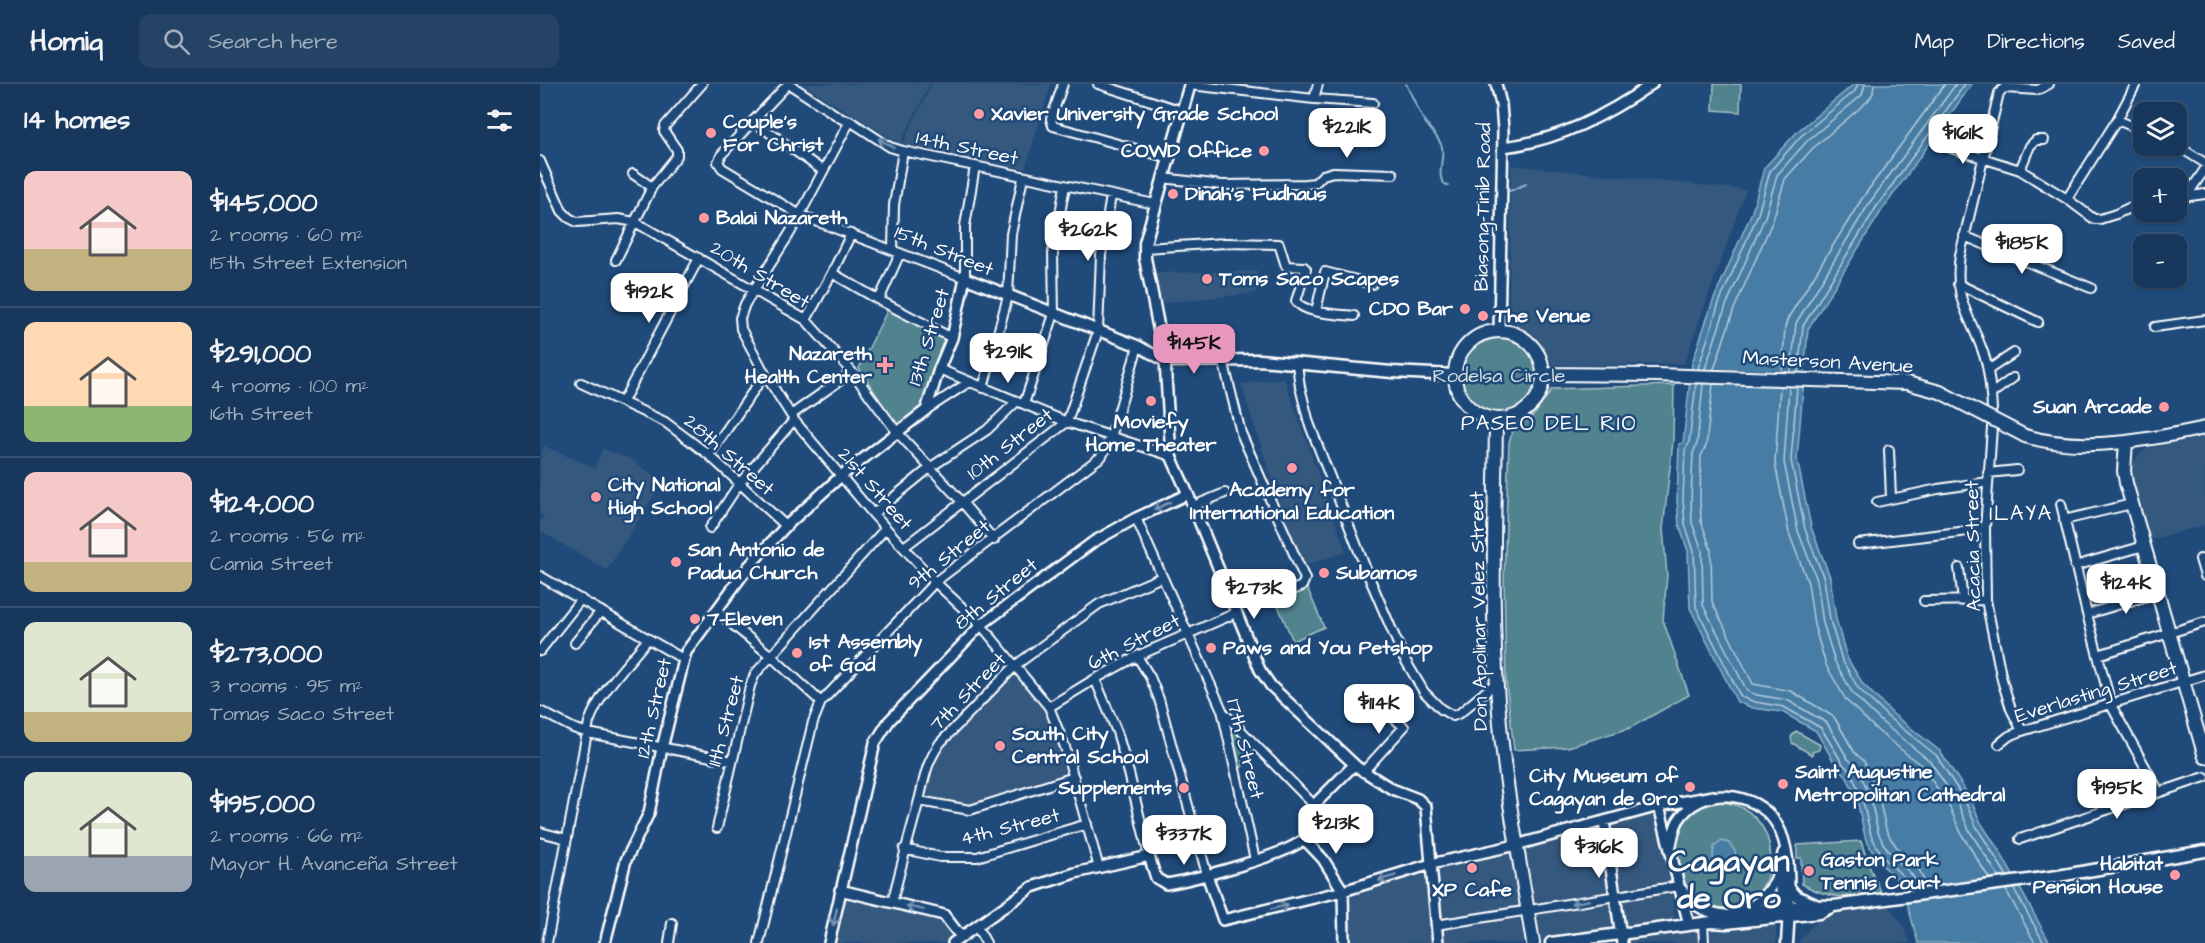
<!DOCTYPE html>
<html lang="en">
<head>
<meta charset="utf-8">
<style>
	body { margin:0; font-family:"Architects Daughter",sans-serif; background:#244365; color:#f1f3f6; height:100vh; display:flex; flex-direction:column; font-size:22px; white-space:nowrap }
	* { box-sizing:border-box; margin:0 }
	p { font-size:20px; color:#9eacbb }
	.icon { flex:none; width:33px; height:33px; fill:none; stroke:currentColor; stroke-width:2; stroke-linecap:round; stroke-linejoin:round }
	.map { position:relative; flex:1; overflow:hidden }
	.side { display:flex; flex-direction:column; background:#17385c; width:540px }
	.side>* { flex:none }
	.controls { position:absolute; left:1593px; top:18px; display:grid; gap:12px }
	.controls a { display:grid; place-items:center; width:54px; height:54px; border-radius:12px; background:#17385c; box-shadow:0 2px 4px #0004,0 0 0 2px #365272; font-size:30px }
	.price { position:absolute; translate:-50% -51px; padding:0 14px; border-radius:12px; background:#fff; color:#222; font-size:20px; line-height:39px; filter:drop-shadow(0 2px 3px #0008) }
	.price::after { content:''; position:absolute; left:50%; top:36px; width:18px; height:14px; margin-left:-9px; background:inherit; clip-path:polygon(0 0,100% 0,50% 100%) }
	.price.on { background:#e797bd; color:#111 }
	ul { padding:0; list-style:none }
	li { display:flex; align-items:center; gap:18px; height:150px; padding:0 24px }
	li+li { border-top:2px solid #365272 }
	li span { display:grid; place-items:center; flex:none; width:168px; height:120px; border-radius:12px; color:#555 }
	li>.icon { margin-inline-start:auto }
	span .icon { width:72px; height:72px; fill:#fffc; stroke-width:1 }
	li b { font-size:26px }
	h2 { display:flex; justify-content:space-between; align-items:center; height:72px; padding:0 24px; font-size:26px }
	header { display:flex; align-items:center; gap:36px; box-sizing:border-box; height:84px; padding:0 30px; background:#17385c; border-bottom:2px solid #365272 }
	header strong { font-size:28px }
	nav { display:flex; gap:33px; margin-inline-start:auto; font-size:21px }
	.search { width:420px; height:54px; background:#244365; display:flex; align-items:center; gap:15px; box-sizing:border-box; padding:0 21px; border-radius:12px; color:#9eacbb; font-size:22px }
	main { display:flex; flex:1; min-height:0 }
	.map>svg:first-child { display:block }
	.built { fill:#36587f }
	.green { fill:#51838e; stroke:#a8c1c6; stroke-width:1.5 }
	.water { fill:#477da4; stroke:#91b1c8; stroke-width:1.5 }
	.pier { fill:#1f4a7a }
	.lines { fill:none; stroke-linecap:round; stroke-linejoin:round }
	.shore { stroke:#b5cbdb; stroke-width:1.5 }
	.stream { stroke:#91b1c8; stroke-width:2 }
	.minor-casing { stroke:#fff; stroke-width:12 }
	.tertiary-casing { stroke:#fff; stroke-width:14 }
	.secondary-casing { stroke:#fff; stroke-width:15 }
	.primary-casing { stroke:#fff; stroke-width:16 }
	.minor { stroke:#1f4a7a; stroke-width:8 }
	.tertiary { stroke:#1f4a7a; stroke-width:9 }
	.secondary { stroke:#1f4a7a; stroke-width:10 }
	.primary { stroke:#1f4a7a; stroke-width:12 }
	.primary-bridge-casing { stroke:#fff; stroke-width:16; stroke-linecap:butt }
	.primary-bridge { stroke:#1f4a7a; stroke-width:12 }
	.oneway { stroke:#7992af }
	.poi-dot { fill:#ff9aa2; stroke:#1f4a7a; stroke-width:2 }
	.labels { text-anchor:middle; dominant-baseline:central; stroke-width:5; stroke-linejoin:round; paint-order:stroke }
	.poi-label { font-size:20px; font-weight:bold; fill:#fff; stroke:#1f4a7a; text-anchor:start }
	.street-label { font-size:20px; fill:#fff; stroke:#1f4a7a }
	.park-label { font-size:20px; fill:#d4e0e3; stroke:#1f4a7a }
	.neighbourhood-label { font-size:21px; letter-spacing:1.5px; fill:#fff; stroke:#1f4a7a }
	.town-label { font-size:32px; font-weight:bold; fill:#fff; stroke:#1f4a7a }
</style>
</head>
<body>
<header>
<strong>Homiq</strong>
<div class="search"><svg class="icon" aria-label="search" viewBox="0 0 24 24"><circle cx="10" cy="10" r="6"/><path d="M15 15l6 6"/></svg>Search here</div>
<nav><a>Map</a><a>Directions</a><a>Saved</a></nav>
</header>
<main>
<section class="side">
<h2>14 homes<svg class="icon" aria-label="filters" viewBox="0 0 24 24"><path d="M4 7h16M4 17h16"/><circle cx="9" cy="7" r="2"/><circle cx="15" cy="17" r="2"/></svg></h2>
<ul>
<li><span style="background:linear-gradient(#f6c9c9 65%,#c2b280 0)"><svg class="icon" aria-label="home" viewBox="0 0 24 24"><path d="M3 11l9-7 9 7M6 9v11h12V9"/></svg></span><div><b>$145,000</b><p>2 rooms · 60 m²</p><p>15th Street Extension</p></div></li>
<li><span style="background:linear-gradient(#ffd9b3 70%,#8fb573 0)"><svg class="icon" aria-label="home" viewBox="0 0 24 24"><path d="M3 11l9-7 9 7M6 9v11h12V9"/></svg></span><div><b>$291,000</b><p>4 rooms · 100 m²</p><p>16th Street</p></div></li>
<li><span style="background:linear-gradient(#f6c9c9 75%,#c2b280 0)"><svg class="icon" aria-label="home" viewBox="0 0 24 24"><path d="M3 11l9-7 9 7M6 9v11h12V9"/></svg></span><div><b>$124,000</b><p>2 rooms · 56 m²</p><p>Camia Street</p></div></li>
<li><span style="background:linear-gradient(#dfe7d0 75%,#c2b280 0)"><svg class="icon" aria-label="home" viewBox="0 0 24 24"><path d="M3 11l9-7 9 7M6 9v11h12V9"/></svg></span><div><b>$273,000</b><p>3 rooms · 95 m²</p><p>Tomas Saco Street</p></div></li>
<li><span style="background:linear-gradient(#dfe7d0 70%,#9aa5b1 0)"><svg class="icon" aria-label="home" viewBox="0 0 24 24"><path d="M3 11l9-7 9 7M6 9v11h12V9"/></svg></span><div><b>$195,000</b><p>2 rooms · 66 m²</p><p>Mayor H. Avanceña Street</p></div></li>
</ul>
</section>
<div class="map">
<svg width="1665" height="859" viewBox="0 0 1665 859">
	<rect width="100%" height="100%" fill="#1f4a7a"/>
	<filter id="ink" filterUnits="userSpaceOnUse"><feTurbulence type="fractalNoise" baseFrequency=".0167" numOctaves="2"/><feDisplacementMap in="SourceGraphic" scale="12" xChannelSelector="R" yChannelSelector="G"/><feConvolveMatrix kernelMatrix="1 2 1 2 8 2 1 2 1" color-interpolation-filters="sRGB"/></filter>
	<g filter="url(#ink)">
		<path class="built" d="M262,0H390L360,60Z
			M392,0H511L485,85L362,61Z
			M971,81L1206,106L1144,280L1013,281L998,258L975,242L969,229Z
			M718,187L716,209L622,219L616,189Z
			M744,294L806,468L760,483L701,300Z
			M1665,353V441L1609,456L1591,391L1592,380L1601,368L1609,364Z
			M4,362L55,384L62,365L88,374L123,397L67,486L0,447V438L4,431L0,430V376Z
			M477,588L505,626L526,688L439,719L426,721L383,714L394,671L461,601Z
			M1114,728L1130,794L1136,847L1236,839V859H808L805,808Z
			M306,815L400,836L413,856L407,859H296Z
			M1347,820L1363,841L1370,859H1258L1277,836L1286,830L1295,826Z"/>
		<path class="green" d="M1174,0H1201L1200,28L1173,26Z
			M348,225L404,255L382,326L357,343L319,284Z
			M920 292a39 39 0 1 1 78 0a39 39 0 1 1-78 0Z
			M1134,301L1133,357L1123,445L1127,491L1123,536L1149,611L1090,644L1028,663L974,666L966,598L964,493L969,358L973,347L995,330L1012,305Z
			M766,501L784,543L753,557L735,515Z
			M687,635L718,666L697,688Z
			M1256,647L1280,661L1279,666L1272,668V671L1252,659L1251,653Z
			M1177,718C1244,718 1251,822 1182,824C1137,825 1119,749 1155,725C1161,721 1169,720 1177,718Z
			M1321,757L1329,782L1342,809C1308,813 1293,817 1262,800L1261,774H1257V761Z"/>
		<path class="water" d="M1314,0H1432L1342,126L1268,245L1257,375L1271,443L1290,493L1296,535L1307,574L1323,600L1353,630L1400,667L1429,712L1441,739L1460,768L1510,859H1378L1362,800L1341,780L1332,767L1325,753L1318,720L1312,704L1305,690L1298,685L1276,647L1242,628L1213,624L1197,618L1150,524L1148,467L1139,441L1137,416L1139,360L1143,359L1152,279L1173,217L1212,128L1224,84L1257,48Z
			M1182,757L1189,759L1195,767L1196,777L1188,786L1176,782L1173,773L1174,763Z"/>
		<path class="pier" d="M1149,284L1267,287L1266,302L1147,299Z"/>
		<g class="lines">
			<path class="shore" d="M1158,285L1179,219L1218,130L1230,87L1261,52L1315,7L1318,0
				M1165,285L1186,222L1225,133L1237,91L1267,57L1322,11L1325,0
				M1174,285L1194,225L1233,136L1245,95L1273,64L1328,17L1333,9L1334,0
				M1242,288L1245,243L1248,234L1323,113L1405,0
				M1251,288L1256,239L1330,118L1416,0
				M1258,288L1263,242L1337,122L1425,0
				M1156,300L1149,359L1145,366L1143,416L1145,440L1154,467L1156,523L1201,613L1215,618L1244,623L1281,644L1303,680L1310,687L1317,702L1323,718L1331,751L1337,763L1346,776L1367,796L1370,805
				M1163,300L1157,360L1153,369L1151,416L1152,439L1162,466L1163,521L1207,607L1217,611L1247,616L1287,639L1308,675L1316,682L1324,698L1331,716L1338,748L1343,759L1352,771L1373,792L1377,804
				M1173,300L1166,362L1161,372L1160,415L1161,437L1171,466L1172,518L1213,600L1251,607L1294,633L1315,669L1324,677L1332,695L1339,714L1346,745L1351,755L1359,766L1380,787L1386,803
				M1240,302L1235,379L1249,449L1268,499L1274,541L1286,581L1306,616L1338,647L1383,683L1409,722L1422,751L1449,794
				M1249,303L1244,378L1258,447L1277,496L1283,539L1295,578L1313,610L1344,640L1390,677L1417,718L1429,746L1459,793
				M1257,303L1251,376L1265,445L1284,495L1290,536L1302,576L1318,604L1349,634L1396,671L1424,715L1436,742L1467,792
				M1474,805L1504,859
				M1466,806L1495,859"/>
			<path class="stream" d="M866,0C872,12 877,24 883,35C889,45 899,53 902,63C905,76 893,97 909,102
				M970,107L986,100"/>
			<defs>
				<path id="minor" d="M248,0L182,70L178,78L182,84L260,131L425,194V142L435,82
					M249,0L302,35L310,37L350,63L363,67L615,120
					M523,0L511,35L513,42L629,74
					M558,0L642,27
					M650,1L774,15L833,19
					M774,15L778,0
					M1577,36L1604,47
					M213,37L282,86
					M310,37L250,149L205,220L200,234L201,245L225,290L254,336L333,430L395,498L441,541L509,623L525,663L559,784
					M1636,61L1665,79
					M1411,64L1480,86L1527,115L1554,135H1560L1576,130L1604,117
					M0,77L22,127L29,134L37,138L78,135L95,138L266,236L312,288L357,348L422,418L454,456
					M1480,86L1490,62L1496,56H1504
					M93,90L112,103
					M622,94L682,101L765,100L775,99L783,91L793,88L853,90
					M1646,113L1665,85
					M1636,114L1665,110
					M1527,115L1577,36L1596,0
					M1424,152L1551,204
					M605,164L685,159L739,160L746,182L764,183L766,185L756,217C764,230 799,230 814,232
					M353,166L354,121L363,67
					M76,176L112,103L137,72V66L124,47L125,42L162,0
					M292,189L339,216L412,254
					M1418,200L1498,238
					M339,216L360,169
					M776,227L785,188L832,200
					M266,236L292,189L311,150
					M1615,243L1665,236
					M683,276L701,349L765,495L762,502L736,513
					M757,280L760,303L769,339L829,493L864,574L884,608L901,625L913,632L920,629L957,598
					M399,285L527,338L631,372
					M1448,286L1474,269
					M41,299L125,338L169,371L246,442
					M443,304L468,212L471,150L483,94
					M1451,310L1473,294
					M83,317L159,174
					M484,320L514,230L513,168L525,102
					M1452,325C1451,308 1450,291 1445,274C1432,233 1413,219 1420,171L1459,9L1464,4L1498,6L1509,0
					M386,326L429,298
					M251,331L312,288
					M1452,343L1445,445L1446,516L1462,596L1471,625L1482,647
					M1349,366L1351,414
					M169,371L225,290
					M1448,389L1477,386
					M1337,418L1398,405L1447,398
					M1521,420L1547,530L1571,621L1619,708
					M653,422L685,409
					M333,430L391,383L447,346L477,317
					M596,434L682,626L715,776
					M1524,436L1592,420
					M170,444L199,400L254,336
					M1318,460L1445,445
					M364,463L527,338L558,247L561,171L571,112
					M1660,475L1665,492
					M1535,482L1604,462
					M1419,484L1423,517
					M0,492L143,575
					M1384,517L1446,516
					M176,527L231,572L281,618
					M1547,530L1618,509
					M35,559L61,527
					M0,567L41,515
					M1558,571L1665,538
					M597,572L610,593L619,615L667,791
					M555,595L577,648L589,689L609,772
					M509,623L555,595L597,572L696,529
					M0,627L33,644L48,649L192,677
					M683,628L774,721
					M819,629L832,621L839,620L864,643L823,688
					M1459,660L1469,652L1482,647L1665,591
					M379,717L430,726L534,693
					M177,744L210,602L215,590L346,444
					M0,748L27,755
					M1480,755L1665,693
					M364,765L400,773H437L547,740
					M352,819C360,786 369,753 378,720C385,695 384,683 400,659L476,581L559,520L622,493
					M1163,839L1164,859
					M896,841L1139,802
					M437,843L446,859
					M7,859L49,638C61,606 87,581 108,555
					M129,859L132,839
					M219,859L273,638L281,618L395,498L562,372L571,353L598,262"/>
				<path id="tertiary" d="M956,0L961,20L963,46L959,247
					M963,63C1018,57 1067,31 1112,0
					M1119,722L1149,841
					M1064,737L1082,859
					M764,755L783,775L803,807
					M1130,767C1132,757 1133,746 1138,737C1160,701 1215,706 1236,739C1251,763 1249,797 1249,824
					M667,791L683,836L803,807L891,780L976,761L1119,722L1173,712
					M300,806L404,831L421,853
					M1142,806C1152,822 1167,829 1185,831
					M803,807L804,859
					M1241,825V789
					M1204,826C1229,815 1239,795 1243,769
					M65,859L86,776L109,729L122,664L146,568L209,482L246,442L301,392L386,326L399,285L412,254L425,194L598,262L625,277L631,372L648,410L720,586L731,602L817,683L852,705L878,715L886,723L898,859
					M289,859L335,659L349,637L441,541L553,458L596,434L648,410
					M413,859L492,803L535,789L609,772L616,794L626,800C651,796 748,771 764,755C773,746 777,733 774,721L814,681"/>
				<path id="secondary" d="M650,0L605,159V174L625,277L720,276L852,288L914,291
					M1249,804L1256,812L1274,820
					M1171,838C1197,825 1263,821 1294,822L1518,792L1665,767
					M1011,859L1171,838L1186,839L1279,829L1291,823
					M1247,859L1249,826"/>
				<path id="primary" d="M915 291a44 44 0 1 1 88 0a44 44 0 1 1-88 0Z
					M1003,290L1116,291
					M956,336C955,433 950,532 959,628C965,706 981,782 993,859
					M1485,352C1541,369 1609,356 1665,344
					M1586,358L1584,387L1586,399L1665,673"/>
			</defs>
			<use href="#minor" class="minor-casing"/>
			<use href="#tertiary" class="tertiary-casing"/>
			<use href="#secondary" class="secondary-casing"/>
			<use href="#primary" class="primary-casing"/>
			<use href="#minor" class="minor"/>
			<use href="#tertiary" class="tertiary"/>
			<use href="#secondary" class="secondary"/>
			<use href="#primary" class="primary"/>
			<defs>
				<path id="primary-bridge" d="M1116,291L1367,299L1400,308L1485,352"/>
			</defs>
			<use href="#primary-bridge" class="primary-bridge-casing"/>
			<use href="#primary-bridge" class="primary-bridge"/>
		</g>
		<defs><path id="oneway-shaft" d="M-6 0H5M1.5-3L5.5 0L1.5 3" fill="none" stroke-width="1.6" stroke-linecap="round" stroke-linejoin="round" transform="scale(1.5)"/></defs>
		<g class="oneway">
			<use href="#oneway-shaft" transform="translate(346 59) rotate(-150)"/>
			<use href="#oneway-shaft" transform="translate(622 422) rotate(155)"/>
			<use href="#oneway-shaft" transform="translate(847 794) rotate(163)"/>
			<use href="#oneway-shaft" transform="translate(1040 818) rotate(170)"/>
			<use href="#oneway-shaft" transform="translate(740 823) rotate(-14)"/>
			<use href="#oneway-shaft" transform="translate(375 824) rotate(-168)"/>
			<use href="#oneway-shaft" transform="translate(295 833) rotate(102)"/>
		</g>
	</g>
	<g class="poi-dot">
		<circle cx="439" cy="30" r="6"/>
		<circle cx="171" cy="49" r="6"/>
		<circle cx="724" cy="67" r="6"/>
		<circle cx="633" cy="110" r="6"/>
		<circle cx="164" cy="134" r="6"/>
		<circle cx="667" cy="195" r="6"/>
		<circle cx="925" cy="225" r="6"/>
		<circle cx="943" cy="232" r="6"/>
		<path d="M342 272h6v6h6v6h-6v6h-6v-6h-6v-6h6z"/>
		<circle cx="611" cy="317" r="6"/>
		<circle cx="1624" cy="323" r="6"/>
		<circle cx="752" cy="384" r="6"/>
		<circle cx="56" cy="413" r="6"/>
		<circle cx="136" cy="478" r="6"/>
		<circle cx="784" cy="489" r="6"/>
		<circle cx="155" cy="535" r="6"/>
		<circle cx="671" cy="564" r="6"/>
		<circle cx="257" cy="569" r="6"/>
		<circle cx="460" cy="662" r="6"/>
		<circle cx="1243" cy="700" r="6"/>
		<circle cx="1150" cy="703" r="6"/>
		<circle cx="644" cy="704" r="6"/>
		<circle cx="932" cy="784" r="6"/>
		<circle cx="1269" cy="787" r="6"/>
		<circle cx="1635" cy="791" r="6"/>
	</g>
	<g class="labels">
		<g class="poi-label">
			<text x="451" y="30">Xavier University Grade School</text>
			<text x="183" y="38">Couple's<tspan x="183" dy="23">For Christ</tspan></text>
			<text x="712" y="67" text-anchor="end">COWD Office</text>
			<text x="645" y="110">Dinah's Fudhaus</text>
			<text x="176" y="134">Balai Nazareth</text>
			<text x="679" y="195">Toms Saco Scapes</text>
			<text x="913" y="225" text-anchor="end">CDO Bar</text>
			<text x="955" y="232">The Venue</text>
			<text x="332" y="270" text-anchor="end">Nazareth<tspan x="332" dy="23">Health Center</tspan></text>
			<text x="1612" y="323" text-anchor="end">Suan Arcade</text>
			<text x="611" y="338" text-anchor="middle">Moviefy<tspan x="611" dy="23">Home Theater</tspan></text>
			<text x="68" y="401">City National<tspan x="68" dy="23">High School</tspan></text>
			<text x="752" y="406" text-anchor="middle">Academy for<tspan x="752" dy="23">International Education</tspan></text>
			<text x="148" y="466">San Antonio de<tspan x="148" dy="23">Padua Church</tspan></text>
			<text x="796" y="489">Subamos</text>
			<text x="167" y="535">7-Eleven</text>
			<text x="269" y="558">1st Assembly<tspan x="269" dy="23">of God</tspan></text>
			<text x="683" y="564">Paws and You Petshop</text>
			<text x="472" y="650">South City<tspan x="472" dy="23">Central School</tspan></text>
			<text x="1255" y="688">Saint Augustine<tspan x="1255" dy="23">Metropolitan Cathedral</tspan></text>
			<text x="1138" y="692" text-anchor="end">City Museum of<tspan x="1138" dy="23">Cagayan de Oro</tspan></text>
			<text x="632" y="704" text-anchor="end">Supplements</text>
			<text x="1281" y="776">Gaston Park<tspan x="1281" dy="23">Tennis Court</tspan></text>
			<text x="1623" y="780" text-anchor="end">Habitat<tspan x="1623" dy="23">Pension House</tspan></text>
			<text x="932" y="806" text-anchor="middle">XP Cafe</text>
		</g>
		<g class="street-label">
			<text transform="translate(427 64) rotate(12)">14th Street</text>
			<text transform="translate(943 123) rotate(-89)">Biasong-Tinib Road</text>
			<text transform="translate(404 167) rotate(22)">15th Street</text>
			<text transform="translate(220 191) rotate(31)">20th Street</text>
			<text transform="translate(389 253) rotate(-73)">13th Street</text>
			<text transform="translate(1288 278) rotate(3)">Masterson Avenue</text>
			<text transform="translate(470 360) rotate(-38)">10th Street</text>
			<text transform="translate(189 371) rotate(41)">28th Street</text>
			<text transform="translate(335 405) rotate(49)">21st Street</text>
			<text transform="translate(1433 462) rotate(-91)">Acacia Street</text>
			<text transform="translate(409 471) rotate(-39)">9th Street</text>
			<text transform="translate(456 510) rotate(-39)">8th Street</text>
			<text transform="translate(939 527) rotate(-91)">Don Apolinar Velez Street</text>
			<text transform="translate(594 558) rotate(-27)">6th Street</text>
			<text transform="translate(428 608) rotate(-46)">7th Street</text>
			<text transform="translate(1556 608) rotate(-17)">Everlasting Street</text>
			<text transform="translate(114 624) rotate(-77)">12th Street</text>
			<text transform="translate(186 637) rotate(-75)">11th Street</text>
			<text transform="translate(705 665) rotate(76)">17th Street</text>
			<text transform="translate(470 743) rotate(-14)">4th Street</text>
		</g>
		<g class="park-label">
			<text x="959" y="292">Rodelsa Circle</text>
		</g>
		<g class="neighbourhood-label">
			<text x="1009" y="339">PASEO DEL RIO</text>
			<text x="1481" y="429">ILAYA</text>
		</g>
		<g class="town-label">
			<text x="1189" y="777">Cagayan<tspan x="1189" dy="37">de Oro</tspan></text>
		</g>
	</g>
</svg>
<div class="controls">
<a><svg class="icon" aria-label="layers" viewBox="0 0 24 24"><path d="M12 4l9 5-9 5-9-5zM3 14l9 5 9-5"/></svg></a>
<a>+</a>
<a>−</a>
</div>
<b class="price" style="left:807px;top:75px">$221K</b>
<b class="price" style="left:1423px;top:81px">$161K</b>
<b class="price" style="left:548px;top:178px">$262K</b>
<b class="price" style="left:1482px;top:191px">$185K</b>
<b class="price" style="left:109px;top:240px">$192K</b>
<b class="price on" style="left:654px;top:291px">$145K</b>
<b class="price" style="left:468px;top:300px">$291K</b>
<b class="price" style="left:1586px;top:531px">$124K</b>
<b class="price" style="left:714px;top:536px">$273K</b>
<b class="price" style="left:839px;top:651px">$114K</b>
<b class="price" style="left:1577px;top:736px">$195K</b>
<b class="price" style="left:796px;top:771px">$213K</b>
<b class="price" style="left:644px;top:782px">$337K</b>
<b class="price" style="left:1059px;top:795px">$316K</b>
</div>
</main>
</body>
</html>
